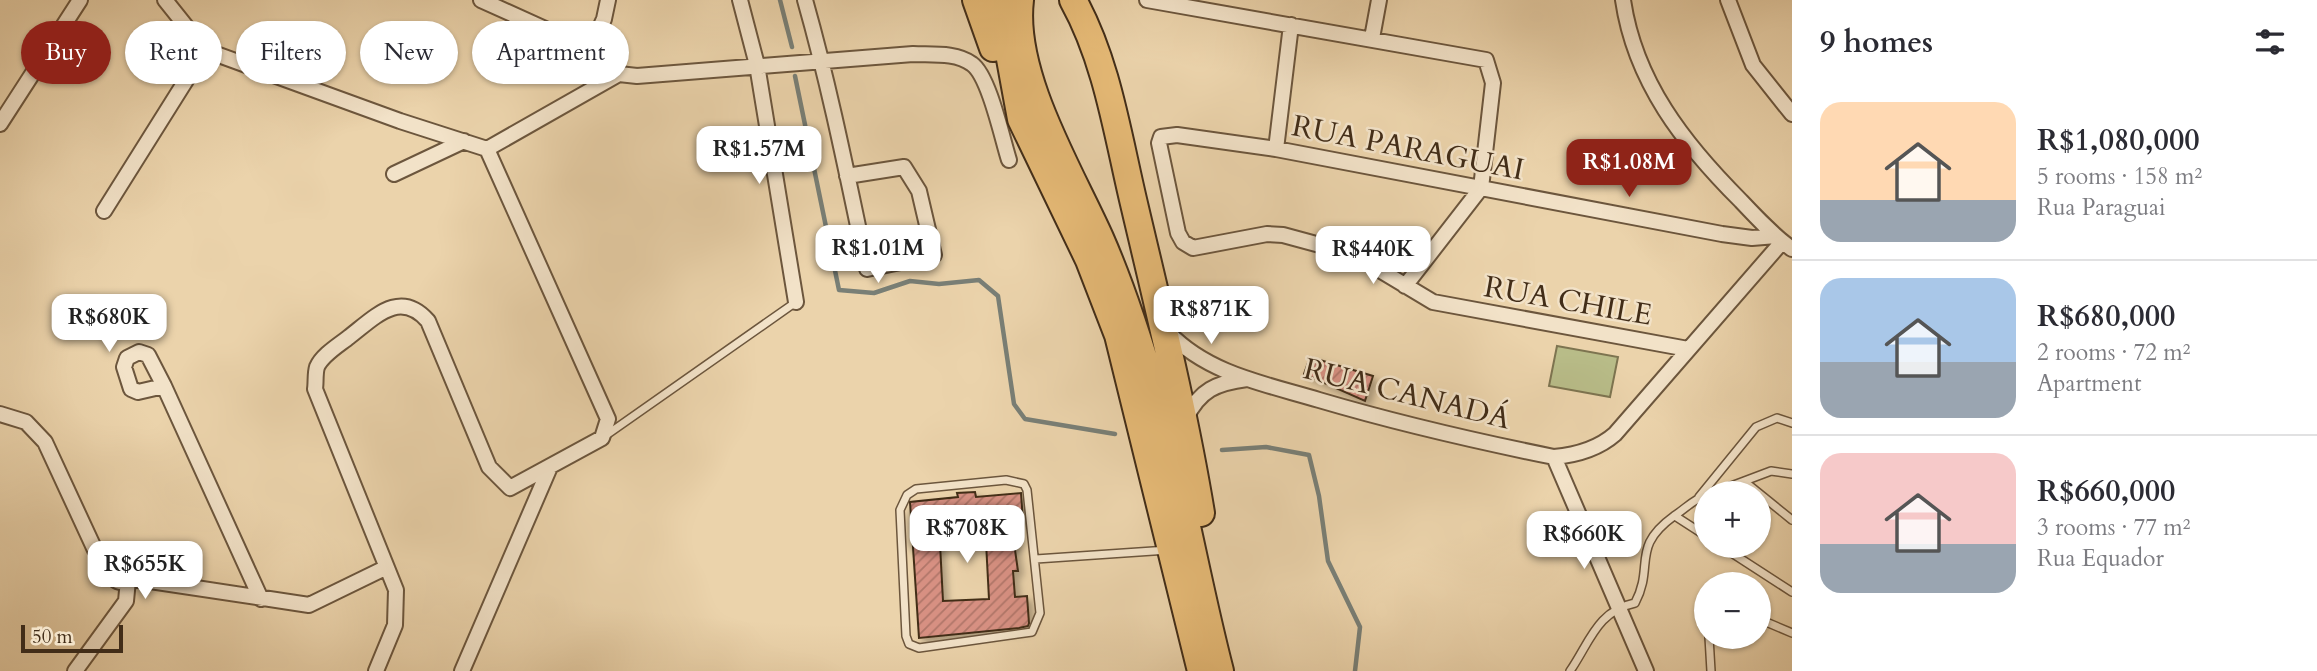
<!DOCTYPE html>
<html lang="en">
<head>
<meta charset="utf-8">
<style>
	body { margin:0; font-family:Cardo,serif; background:#f7f7f7; color:#2b2b33; height:100vh; display:flex; flex-direction:column; font-size:26px; white-space:nowrap }
	* { box-sizing:border-box; margin:0 }
	p { font-size:23px; color:#7c7c81 }
	.icon { flex:none; width:38px; height:38px; fill:none; stroke:currentColor; stroke-width:2; stroke-linecap:round; stroke-linejoin:round }
	.map { position:relative; flex:1; overflow:hidden }
	.details { display:flex; flex-direction:column; background:#fff; width:525px }
	.details>* { flex:none }
	.banner { position:absolute; left:21px; top:21px; width:665px; height:63px; display:flex; gap:14px }
	.tools { position:absolute; left:1694px; top:481px; display:grid; gap:14px }
	.tools a { display:grid; place-items:center; width:77px; height:77px; border-radius:50%; background:#fff; box-shadow:0 2px 5px #0004; font-size:35px }
	.scale { position:absolute; left:21px; bottom:18px; width:102px; box-sizing:border-box; padding-left:7px; border:4px solid #422d18; border-top:0; font-size:19px; line-height:24px; white-space:nowrap; color:#422d18; -webkit-text-stroke:5px #f2e2c8; paint-order:stroke }
	.price { position:absolute; translate:-50% -60px; padding:0 16px; border-radius:14px; background:#fff; color:#222; font-size:23px; line-height:46px; filter:drop-shadow(0 2px 4px #0008) }
	.price::after { content:''; position:absolute; left:50%; top:42px; width:21px; height:16px; margin-left:-10px; background:inherit; clip-path:polygon(0 0,100% 0,50% 100%) }
	.price.current { background:#8f2418; color:#fff }
	ul { padding:0; list-style:none }
	li { display:flex; align-items:center; gap:21px; height:175px; padding:0 28px }
	li+li { border-top:2px solid #e1e1e2 }
	li span { display:grid; place-items:center; flex:none; width:196px; height:140px; border-radius:21px; color:#555 }
	li>.icon { margin-inline-start:auto }
	span .icon { width:84px; height:84px; fill:#fffc; stroke-width:1 }
	li b { font-size:30px }
	h2 { display:flex; justify-content:space-between; align-items:center; height:84px; padding:0 28px; font-size:30px }
	.pill { padding:0 24px; border-radius:32px; background:#fff; box-shadow:0 2px 5px #0004; font-size:24px; line-height:63px }
	.pill.current { background:#8f2418; color:#fff }
	main { display:flex; flex:1; min-height:0 }
	.map>svg:first-child { display:block }
	.green { fill:#b8bc88; stroke:#7d7450; stroke-width:2 }
	.lines { fill:none; stroke-linecap:round; stroke-linejoin:round }
	.stream { stroke:#797f76; stroke-width:4.5 }
	.building { fill:url(#building-hatch); stroke:#422d18; stroke-width:2; fill-rule:evenodd; filter:url(#shadow) }
	.lane-casing { stroke:#6c563d; stroke-width:10 }
	.street-casing { stroke:#6c563d; stroke-width:18 }
	.highway-casing { stroke:#422d18; stroke-width:30 }
	.lane { stroke:#f2e2c8; stroke-width:7 }
	.street { stroke:#f2e2c8; stroke-width:14 }
	.highway { stroke:#e6ba76; stroke-width:26 }
	.labels { text-anchor:middle; dominant-baseline:central; stroke-width:5; stroke-linejoin:round; paint-order:stroke }
	.street-label { font-size:30px; fill:#422d18; stroke:#f2e2c8 }
</style>
</head>
<body>
<main>
<div class="map">
<svg width="1792" height="671" viewBox="0 0 1792 671">
	<defs>
		<pattern id="building-hatch" width="6" height="6" patternUnits="userSpaceOnUse" patternTransform="scale(1.75)"><rect width="6" height="6" fill="#d79082"/><path d="M-1 1l2-2M0 6l6-6M5 7l2-2" fill="none" stroke="#b07669"/></pattern>
		<filter id="shadow"><feDropShadow dx="5" dy="5" stdDeviation="3.5" flood-color="#0004"/></filter>
	</defs>
	<rect width="100%" height="100%" fill="#ebd3ab"/>
	<filter id="stains"><feTurbulence type="fractalNoise" baseFrequency=".00286" numOctaves="4"/><feColorMatrix values="0 0 0 0 .2 0 0 0 0 .09 0 0 0 0 .02 0 0 0 .5 -.17"/></filter>
	<radialGradient id="worn" r=".72"><stop offset=".6" stop-color="#630" stop-opacity="0"/><stop offset="1" stop-color="#630" stop-opacity=".3"/></radialGradient>
	<path class="green" d="M1557,346L1618,357L1610,397L1549,386Z"/>
	<g class="lines">
		<path class="stream" d="M780,0L792,47
			M795,76L839,290L874,293L910,281L939,284L979,280L998,296L1014,404L1025,419L1115,434
			M1222,450L1266,447L1309,455L1319,496L1328,561L1360,627L1355,671"/>
	</g>
	<path class="building" d="M1310,357L1373,376L1365,401L1304,374Z
		M975,492L976,497L1021,493L1023,521L1011,522L1018,571H1013L1015,597L1027,596L1029,623L1028,626L1019,628L919,638L910,502L958,497L957,493ZM985,523L989,599L943,601L939,525Z"/>
	<g class="lines">
		<defs>
			<path id="lane" d="M605,436L796,302
				M1006,480L1024,484L1027,490L1040,613L1032,632L919,648L909,644L906,636L900,510L907,495L916,489Z
				M1745,482L1792,520
				M1710,494L1771,471L1792,474
				M1699,497L1756,427L1777,418L1792,423
				M1675,516L1706,536
				M1721,546L1792,592
				M1036,559L1168,550
				M1759,619L1792,633
				M1709,637L1711,671
				M1570,671C1590,642 1597,611 1635,603C1655,565 1630,548 1674,516C1685,509 1694,499 1706,495"/>
			<path id="street" d="M165,0L205,50
				M481,0L556,34L619,74L637,76L913,54C931,55 956,52 972,64C989,76 1002,138 1009,160
				M740,0L757,65L796,302
				M805,0C830,88 848,179 867,269L934,255L919,191L904,167L847,176
				M1147,0L1486,60L1493,83L1481,188
				M1623,0C1635,82 1684,144 1741,201C1757,218 1773,235 1792,249
				M1728,0L1753,65L1792,114
				M1372,38L1379,0
				M205,50L400,121L487,149L619,74
				M588,54L604,19L608,0
				M0,124L80,0
				M1276,149L1291,25
				M394,174L464,141
				M104,211L205,50
				M1405,286L1481,188
				M1169,333C1208,374 1266,384 1319,400C1397,423 1475,441 1554,457C1576,455 1598,449 1615,434L1782,242
				M1688,349L1433,302L1353,254L1283,235L1267,234L1193,248L1183,242L1178,233L1159,143L1161,137L1177,135L1276,149L1722,234L1752,238L1776,236
				M164,386L138,392L131,389L124,367L127,358L139,352L148,355L164,386L261,599
				M0,414L26,422L45,442L95,550L112,573
				M1186,418C1200,390 1216,383 1247,379
				M1554,457L1646,671
				M111 571a11 11 0 1 1 22 0a11 11 0 1 1-22 0Z
				M130,578L309,605L385,568
				M75,671L126,601L128,580
				M376,671L395,625L396,590L315,389C316,383 315,373 317,367C322,355 339,345 349,337C375,317 400,289 428,321L489,467L510,488L602,438L608,419L487,149
				M462,671L550,467"/>
			<path id="highway" d="M976,0L993,48
				M1000,0V16L1006,37L1021,119L1089,260L1118,335L1201,671
				M1020,0C1011,75 1070,171 1100,238C1122,288 1139,341 1154,393C1181,484 1196,579 1220,671
				M1073,0C1108,63 1118,138 1135,208C1159,310 1184,410 1201,513"/>
		</defs>
		<use href="#lane" class="lane-casing"/>
		<use href="#street" class="street-casing"/>
		<use href="#highway" class="highway-casing"/>
		<use href="#lane" class="lane"/>
		<use href="#street" class="street"/>
		<use href="#highway" class="highway"/>
	</g>
	<g class="labels">
		<g class="street-label">
			<text transform="translate(1408 148) rotate(11)">RUA PARAGUAI</text>
			<text transform="translate(1568 301) rotate(10)">RUA CHILE</text>
			<text transform="translate(1407 394) rotate(14)">RUA CANADÁ</text>
		</g>
	</g>
	<rect width="100%" height="100%" filter="url(#stains)"/>
	<rect width="100%" height="100%" fill="url(#worn)"/>
</svg>
<div class="tools">
<a>+</a>
<a>−</a>
</div>
<div class="scale">50 m</div>
<b class="price" style="left:759px;top:186px">R$1.57M</b>
<b class="price current" style="left:1629px;top:199px">R$1.08M</b>
<b class="price" style="left:878px;top:285px">R$1.01M</b>
<b class="price" style="left:1373px;top:286px">R$440K</b>
<b class="price" style="left:1211px;top:346px">R$871K</b>
<b class="price" style="left:109px;top:354px">R$680K</b>
<b class="price" style="left:967px;top:565px">R$708K</b>
<b class="price" style="left:1584px;top:571px">R$660K</b>
<b class="price" style="left:145px;top:601px">R$655K</b>
<div class="banner">
<a class="pill current">Buy</a>
<a class="pill">Rent</a>
<a class="pill">Filters</a>
<a class="pill">New</a>
<a class="pill">Apartment</a>
</div>
</div>
<section class="details">
<h2>9 homes<svg class="icon" aria-label="filters" viewBox="0 0 24 24"><path d="M4 7h16M4 17h16"/><circle cx="9" cy="7" r="2"/><circle cx="15" cy="17" r="2"/></svg></h2>
<ul>
<li><span style="background:linear-gradient(#ffd9b3 70%,#9aa5b1 0)"><svg class="icon" aria-label="home" viewBox="0 0 24 24"><path d="M3 11l9-7 9 7M6 9v11h12V9"/></svg></span><div><b>R$1,080,000</b><p>5 rooms · 158 m²</p><p>Rua Paraguai</p></div></li>
<li><span style="background:linear-gradient(#a9c7e8 60%,#9aa5b1 0)"><svg class="icon" aria-label="home" viewBox="0 0 24 24"><path d="M3 11l9-7 9 7M6 9v11h12V9"/></svg></span><div><b>R$680,000</b><p>2 rooms · 72 m²</p><p>Apartment</p></div></li>
<li><span style="background:linear-gradient(#f6c9c9 65%,#9aa5b1 0)"><svg class="icon" aria-label="home" viewBox="0 0 24 24"><path d="M3 11l9-7 9 7M6 9v11h12V9"/></svg></span><div><b>R$660,000</b><p>3 rooms · 77 m²</p><p>Rua Equador</p></div></li>
</ul>
</section>
</main>
</body>
</html>
